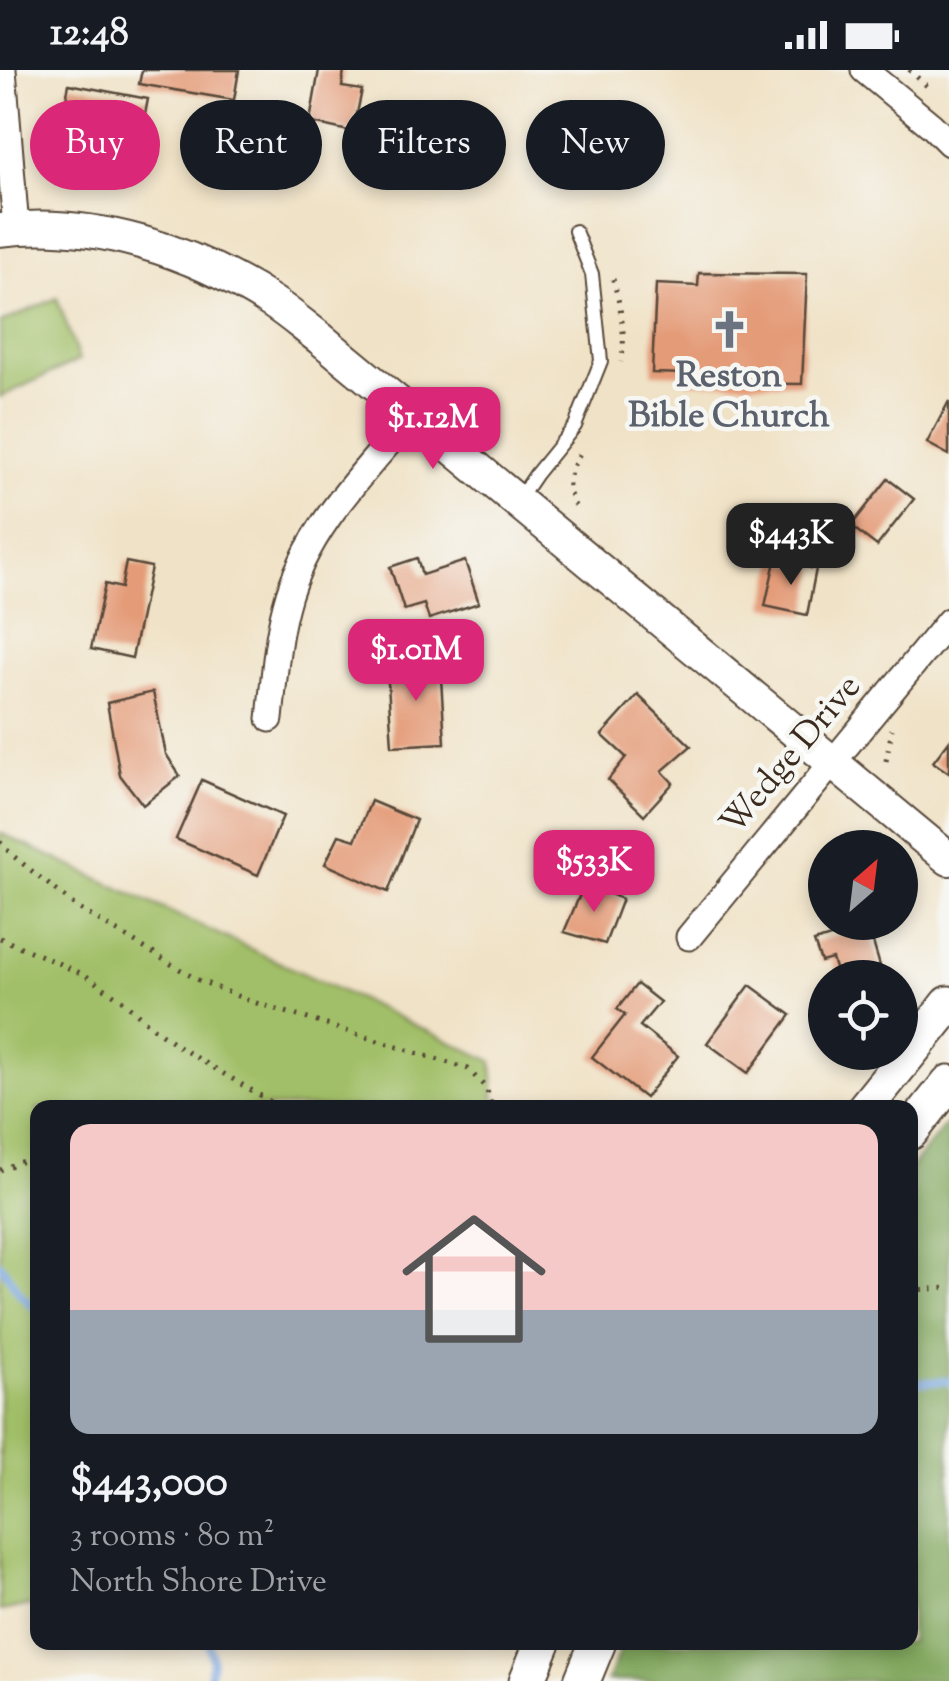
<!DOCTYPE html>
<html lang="en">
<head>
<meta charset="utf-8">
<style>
	body { margin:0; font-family:"Sorts Mill Goudy",serif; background:#242831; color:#f1f3f6; height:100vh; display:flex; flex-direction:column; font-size:38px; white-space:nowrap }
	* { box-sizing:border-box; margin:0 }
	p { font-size:32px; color:#9ea1a6 }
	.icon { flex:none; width:55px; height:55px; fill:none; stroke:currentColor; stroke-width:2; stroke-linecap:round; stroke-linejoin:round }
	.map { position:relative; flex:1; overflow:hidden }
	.sheet { position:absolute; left:30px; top:1030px; width:888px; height:550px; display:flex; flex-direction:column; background:#171b24; border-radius:20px; box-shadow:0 5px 15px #0003 }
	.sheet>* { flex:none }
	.guide { position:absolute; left:30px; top:30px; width:890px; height:90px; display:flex; gap:20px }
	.needle { width:65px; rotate:28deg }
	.fabs { position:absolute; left:808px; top:760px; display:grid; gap:20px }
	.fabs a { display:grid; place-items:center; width:110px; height:110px; border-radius:50%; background:#171b24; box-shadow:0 5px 15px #0003; font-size:50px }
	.price { position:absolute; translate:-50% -85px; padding:0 22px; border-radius:20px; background:#db2777; color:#fff; font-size:32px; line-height:65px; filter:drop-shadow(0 2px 5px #0008) }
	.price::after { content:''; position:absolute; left:50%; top:60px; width:30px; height:22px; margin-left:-15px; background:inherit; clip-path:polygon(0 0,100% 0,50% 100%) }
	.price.active { background:#222; color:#fff }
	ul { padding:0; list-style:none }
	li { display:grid; align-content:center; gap:20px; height:530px; padding:0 40px }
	li span { display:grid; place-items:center; height:310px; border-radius:20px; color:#555 }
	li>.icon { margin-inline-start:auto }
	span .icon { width:180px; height:180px; fill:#fffc; stroke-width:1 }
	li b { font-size:42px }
	.chip { padding:0 35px; border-radius:45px; background:#171b24; box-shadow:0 5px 15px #0003; font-size:35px; line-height:90px }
	.chip.active { background:#db2777; color:#fff }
	.status { display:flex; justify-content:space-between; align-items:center; height:70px; padding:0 50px; background:#171b24; direction:ltr }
	.status svg { height:28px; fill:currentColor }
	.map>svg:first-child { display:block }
	.green { fill:#a1bf67; stroke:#6e7442; stroke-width:2.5 }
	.forest { fill:#80a65c; stroke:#5e683d; stroke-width:2.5 }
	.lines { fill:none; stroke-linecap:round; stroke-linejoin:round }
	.stream { stroke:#78a6e1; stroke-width:8 }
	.building { fill:#e49b78 }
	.service-casing { stroke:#564637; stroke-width:16 }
	.minor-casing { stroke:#564637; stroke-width:29 }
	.tertiary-casing { stroke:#564637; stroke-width:36 }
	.secondary-casing { stroke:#564637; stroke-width:39 }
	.path { stroke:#564637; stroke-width:5; stroke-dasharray:2.5 8; stroke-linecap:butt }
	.service { stroke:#fff; stroke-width:12 }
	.minor { stroke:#fff; stroke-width:25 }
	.tertiary { stroke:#fff; stroke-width:32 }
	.secondary { stroke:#fff; stroke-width:35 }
	.labels { text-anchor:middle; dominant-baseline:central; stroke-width:9; stroke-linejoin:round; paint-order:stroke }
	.worship-label { font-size:35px; font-weight:bold; fill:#5b616d; stroke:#f6f6f2 }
	.street-label { font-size:35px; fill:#3b2a1e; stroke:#f6f6f2 }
</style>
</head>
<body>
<div class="status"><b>12:48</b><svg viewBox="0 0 49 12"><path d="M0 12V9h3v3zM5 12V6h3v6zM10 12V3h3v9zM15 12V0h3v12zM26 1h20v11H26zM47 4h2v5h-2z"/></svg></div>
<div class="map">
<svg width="949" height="1611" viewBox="0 0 949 1611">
	<rect width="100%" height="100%" fill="#f6f6f2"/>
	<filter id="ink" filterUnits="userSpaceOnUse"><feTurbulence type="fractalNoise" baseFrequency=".01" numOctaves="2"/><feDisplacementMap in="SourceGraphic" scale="20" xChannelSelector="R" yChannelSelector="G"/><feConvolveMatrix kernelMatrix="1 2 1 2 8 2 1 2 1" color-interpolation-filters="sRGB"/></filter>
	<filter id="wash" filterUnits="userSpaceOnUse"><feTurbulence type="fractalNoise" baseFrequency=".0048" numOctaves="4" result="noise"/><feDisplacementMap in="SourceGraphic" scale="40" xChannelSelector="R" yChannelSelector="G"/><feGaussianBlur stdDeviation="2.25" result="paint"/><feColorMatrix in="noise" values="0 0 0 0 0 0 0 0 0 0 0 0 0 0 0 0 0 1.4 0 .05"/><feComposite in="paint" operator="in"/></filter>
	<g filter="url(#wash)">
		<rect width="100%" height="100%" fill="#f0e2c6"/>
		<path class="green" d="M57,228L79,290L0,327V253Z
			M0,763L492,991L495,1037L38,1038L37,1534L0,1541Z"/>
		<path class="forest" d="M949,1050V1611H607L623,1573L910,1572V1099Z"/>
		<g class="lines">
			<path class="stream" d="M0,1194L21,1225L38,1241
				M910,1313L949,1311
				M208,1572L212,1589L209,1611"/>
		</g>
		<g id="blocks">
			<path class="building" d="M142,0H239L234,30L139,14Z
				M319,0H344L342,17L362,20L353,62L313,53L306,108L213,89L222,46L235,49L238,38L310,51Z
				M69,14L148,29L138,80L59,65Z
				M699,203L807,204L802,314L686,313L687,304L652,303L656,214L698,216Z
				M949,331V385L927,373Z
				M888,409L914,429L877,476L851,456Z
				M417,488L422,505L465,491L479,533L429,549L424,534L404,540L390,497Z
				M775,491L816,499L807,545L765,536Z
				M126,492L151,497L132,588L91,579L105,514L121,518Z
				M440,592L445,673L392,676L387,597Z
				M153,622L166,684L180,706L143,735L120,705L107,633Z
				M638,625L691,676L662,701L673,713L644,745L608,710L626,687L602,665Z
				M949,671V703L933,692Z
				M202,710L283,746L258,805L176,769Z
				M371,731L416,750L388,822L325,794L339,765L355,770Z
				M585,813L622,829L605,874L564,862Z
				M866,852H897L870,862L880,896L838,908L832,889L821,892L814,872L867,856Z
				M637,914L660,932L640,956L678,986L645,1028L592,987L625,945L617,939Z
				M750,915L791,945L748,1003L707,973Z"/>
		</g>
	</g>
	<g filter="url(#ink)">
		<use href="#blocks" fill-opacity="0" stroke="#564637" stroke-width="2.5"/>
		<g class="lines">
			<defs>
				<path id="service" d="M519,429L536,404L575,356L601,291L592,204L575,161"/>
				<path id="minor" d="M3,0L16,158
					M864,0L932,56L949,73
					M270,649C274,611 276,572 286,535C305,460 364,402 413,345
					M689,867L949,551"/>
				<path id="tertiary" d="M0,160C94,148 193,181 272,232C289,243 305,257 321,269L949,789"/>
				<path id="secondary" d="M865,1038L949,934
					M910,1062L949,1013
					M527,1611L543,1572
					M582,1611L598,1572"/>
			</defs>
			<use href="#service" class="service-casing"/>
			<use href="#minor" class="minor-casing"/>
			<use href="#tertiary" class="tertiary-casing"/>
			<use href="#secondary" class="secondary-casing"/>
			<path class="path" d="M909,0L928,17
				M613,209C620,235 627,265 621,292
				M575,436C564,414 569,404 580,383
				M886,691L892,659
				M0,772L12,785L78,838L196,909L247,930L468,999L486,1018L493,1038
				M0,868L85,905L123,931L157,961L184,980L281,1038
				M0,1100L20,1092L38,1090
				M910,1220L949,1218"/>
			<use href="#service" class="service"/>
			<use href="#minor" class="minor"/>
			<use href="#tertiary" class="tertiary"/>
			<use href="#secondary" class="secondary"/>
		</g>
	</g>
	<defs>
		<symbol id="church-bare" viewBox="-9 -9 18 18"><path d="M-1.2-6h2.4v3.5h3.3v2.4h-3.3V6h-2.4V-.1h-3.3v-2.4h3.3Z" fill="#6b7280" stroke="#f6f6f2" stroke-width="2.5" paint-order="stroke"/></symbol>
	</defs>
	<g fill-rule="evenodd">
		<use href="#church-bare" x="702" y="232" width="55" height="55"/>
	</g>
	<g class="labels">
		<g class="worship-label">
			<text x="729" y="307">Reston<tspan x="729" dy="40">Bible Church</tspan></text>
		</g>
		<g class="street-label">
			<text transform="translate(792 686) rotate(-50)">Wedge Drive</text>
		</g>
	</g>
</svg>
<div class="fabs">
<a><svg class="needle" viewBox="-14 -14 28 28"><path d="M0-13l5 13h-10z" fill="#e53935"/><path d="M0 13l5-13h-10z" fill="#9ea1a6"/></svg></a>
<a><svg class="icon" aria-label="locate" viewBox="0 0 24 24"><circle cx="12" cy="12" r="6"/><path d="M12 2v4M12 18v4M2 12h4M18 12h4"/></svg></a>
</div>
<b class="price" style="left:433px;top:402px">$1.12M</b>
<b class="price active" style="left:791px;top:518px">$443K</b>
<b class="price" style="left:416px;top:634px">$1.01M</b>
<b class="price" style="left:594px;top:845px">$533K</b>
<div class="guide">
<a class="chip active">Buy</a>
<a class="chip">Rent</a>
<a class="chip">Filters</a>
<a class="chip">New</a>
</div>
<section class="sheet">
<ul>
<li><span style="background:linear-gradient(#f6c9c9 60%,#9aa5b1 0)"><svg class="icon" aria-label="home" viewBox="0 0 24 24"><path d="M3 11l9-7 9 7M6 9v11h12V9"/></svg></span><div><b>$443,000</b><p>3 rooms · 80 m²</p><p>North Shore Drive</p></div></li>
</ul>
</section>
</div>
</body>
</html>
